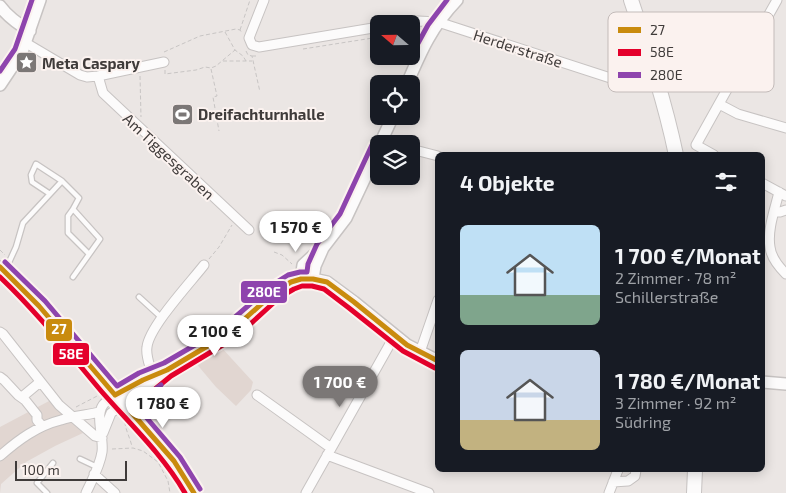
<!DOCTYPE html>
<html lang="de">
<head>
<meta charset="utf-8">
<style>
	body { margin:0; font-family:"Exo 2",sans-serif; background:#20242c; color:#f1f3f6; height:100vh; display:flex; flex-direction:column; font-size:19px; white-space:nowrap }
	* { box-sizing:border-box; margin:0 }
	p { font-size:16px; color:#9ea1a6 }
	.icon { flex:none; width:28px; height:28px; fill:none; stroke:currentColor; stroke-width:2; stroke-linecap:round; stroke-linejoin:round }
	.map { position:relative; flex:1; overflow:hidden }
	.sheet { position:absolute; left:435px; top:152px; width:330px; height:320px; display:flex; flex-direction:column; background:#171b24; border-radius:8px; box-shadow:0 2px 12px #0003 }
	.sheet>* { flex:none }
	.needle { width:32px; rotate:290deg }
	.fabs { position:absolute; left:370px; top:15px; display:grid; gap:10px }
	.fabs a { display:grid; place-items:center; width:50px; height:50px; border-radius:8px; background:#171b24; box-shadow:0 2px 12px #0003; font-size:25px }
	.scale { position:absolute; left:15px; bottom:12px; width:112px; box-sizing:border-box; padding-left:5px; border:2px solid #3f3b3a; border-top:0; font-size:14px; line-height:18px; white-space:nowrap; color:#3f3b3a; -webkit-text-stroke:4px #fbf2ef; paint-order:stroke }
	.price { position:absolute; translate:-50% -42px; padding:0 11px; border-radius:18px; background:#fff; color:#222; font-size:16px; line-height:32px; filter:drop-shadow(0 1px 2px #0008) }
	.price::after { content:''; position:absolute; left:50%; top:30px; width:15px; height:11px; margin-left:-8px; background:inherit; clip-path:polygon(0 0,100% 0,50% 100%) }
	.price.on { background:#7b7776; color:#fff }
	ul { padding:0; list-style:none }
	li { display:flex; align-items:center; gap:15px; height:125px; padding:0 25px }
	li span { display:grid; place-items:center; flex:none; width:140px; height:100px; border-radius:8px; color:#555 }
	li>.icon { margin-inline-start:auto }
	span .icon { width:60px; height:60px; fill:#fffc; stroke-width:1 }
	li b { font-size:21px }
	h2 { display:flex; justify-content:space-between; align-items:center; height:60px; padding:0 25px; font-size:21px }
	.map>svg:first-child { display:block }
	.built { fill:#e1d6d1 }
	.lines { fill:none; stroke-linecap:round; stroke-linejoin:round }
	.lane-casing { stroke:#c7c3c2; stroke-width:7 }
	.street-casing { stroke:#c7c3c2; stroke-width:11 }
	.secondary-casing { stroke:#c7c3c2; stroke-width:14 }
	.primary-casing { stroke:#c7c3c2; stroke-width:16 }
	.path { stroke:#c8c5c4; stroke-width:1; stroke-dasharray:4 2.5; stroke-linecap:butt }
	.lane { stroke:#fcfbfb; stroke-width:4.5 }
	.street { stroke:#fcfbfb; stroke-width:9 }
	.secondary { stroke:#fcfbfb; stroke-width:11 }
	.primary { stroke:#fcfbfb; stroke-width:14 }
	.bus-1-casing { stroke:#fbf2ef; stroke-width:9 }
	.bus-2-casing { stroke:#fbf2ef; stroke-width:9 }
	.bus-3-casing { stroke:#fbf2ef; stroke-width:9 }
	.bus-1 { stroke:#c98b0e; stroke-width:5 }
	.bus-2 { stroke:#e4002b; stroke-width:5 }
	.bus-3 { stroke:#8e44ad; stroke-width:5 }
	.labels { text-anchor:middle; dominant-baseline:central; stroke-width:4; stroke-linejoin:round; paint-order:stroke }
	.street-label { font-size:15px; fill:#3f3b3a; stroke:#fbf2ef }
	.poi-label { font-size:15px; font-weight:bold; fill:#3f3b3a; stroke:#fbf2ef; text-anchor:start }
	.key { fill:#fbf2ef; stroke:#c3bbb9; stroke-width:1 }
	.key-label { font-size:14px; fill:#3f3b3a }
	.line-badge { stroke:#fbf2ef; stroke-width:2 }
	.badge-label { font-size:14px; text-anchor:middle; font-weight:bold; fill:#fff }
</style>
</head>
<body>
<div class="map">
<svg width="786" height="493" viewBox="0 0 786 493">
	<rect width="100%" height="100%" fill="#ebe6e4"/>
	<path class="built" d="M221,347L253,382L251,390L236,406L216,387L195,362Z
		M51,400L83,433L55,446L26,462L1,484L0,493V427Z"/>
	<g class="lines">
		<defs>
			<path id="lane" d="M50,194L32,182L31,175L36,164L62,181L79,198L73,209L100,239L73,277
				M73,209L68,216V233L89,254
				M5,271L16,247L23,223L62,181
				M139,297L162,318
				M80,459L97,467
				M47,493L37,483L53,463"/>
			<path id="street" d="M264,0L249,38L252,45L259,47L379,27
				M400,24L418,21L438,22L635,86
				M26,43L80,75L87,77L98,76L164,62
				M98,76L103,93L249,230
				M719,104L738,114L786,128
				M411,149L438,156
				M714,155L696,145L777,0
				M762,183L786,196
				M779,192C775,209 767,230 770,247C771,258 779,267 786,274
				M775,212H780L786,210
				M0,332L3,334L59,405L95,436L102,438
				M420,352L438,300
				M0,377L4,380L18,395L25,400L37,415V420L42,426
				M153,381C153,370 145,359 147,347C149,327 190,283 204,265
				M257,395L331,448
				M22,397L40,382
				M103,433L111,413L123,404
				M327,455L429,493
				M0,456C18,440 37,426 61,420C73,416 87,415 100,412
				M94,474L115,493
				M613,482L628,481L635,476L636,470
				M86,493C92,480 100,466 102,452C104,438 95,416 103,405C106,401 111,398 115,395
				M306,493L395,335
				M609,493L618,470"/>
			<path id="secondary" d="M0,6C8,17 18,24 30,31
				M407,84C421,51 432,26 457,0
				M0,85L22,52L40,0
				M380,144L393,116
				M0,267C40,303 73,345 107,386C137,421 172,452 194,493
				M301,279L303,265L315,254L320,251
				M313,279L315,266L323,248L346,218L379,148
				M762,382L786,384
				M115,395L143,380L167,370L211,344L231,331L276,291L291,282L301,279H313L327,282L354,302L407,345L438,361
				M123,404L158,378"/>
			<path id="primary" d="M631,0C648,51 665,102 676,155
				M694,493L695,470"/>
		</defs>
		<use href="#lane" class="lane-casing"/>
		<use href="#street" class="street-casing"/>
		<use href="#secondary" class="secondary-casing"/>
		<use href="#primary" class="primary-casing"/>
		<path class="path" d="M240,30L250,0
			M225,32L235,50L243,56L246,61
			M411,32L421,31
			M303,49L379,37
			M246,51L248,55L252,56L260,92
			M164,52L200,36L236,29L240,30L242,33
			M252,56H257
			M223,61H252
			M211,69L217,96L213,97L219,131
			M165,70V74L196,70L205,67L211,68L216,66L235,50
			M140,76L141,117
			M0,250L5,255
			M274,252L282,255L292,264
			M209,259L219,247L232,225
			M76,407L101,394
			M125,422C125,429 131,440 132,447
			M112,449L133,448L143,451L158,462L168,481L170,493"/>
		<use href="#lane" class="lane"/>
		<use href="#street" class="street"/>
		<use href="#secondary" class="secondary"/>
		<use href="#primary" class="primary"/>
		<defs>
			<path id="bus-1" d="M0,267L39,306L115,395
				M115,395L143,380L167,370L211,344L231,331L276,291L291,282L301,279H313L327,282L354,302L407,345L438,361
				M132,413L174,461L194,493"/>
			<path id="bus-2" d="M0,277C38,313 69,353 102,392C131,425 163,455 185,493
				M138,403L171,376L236,337L280,297L294,289L302,286H312L324,289L349,308L403,351L435,368"/>
			<path id="bus-3" d="M411,56L428,25L447,0
				M0,71L15,49L32,0
				M5,262L45,301L117,386L139,373L164,363L207,338L226,325L272,285L288,275L300,272H307L308,264L317,244L340,214L372,145
				M161,385L140,401V410L180,457L200,489"/>
		</defs>
		<use href="#bus-1" class="bus-1-casing"/>
		<use href="#bus-2" class="bus-2-casing"/>
		<use href="#bus-3" class="bus-3-casing"/>
		<use href="#bus-1" class="bus-1"/>
		<use href="#bus-2" class="bus-2"/>
		<use href="#bus-3" class="bus-3"/>
	</g>
	<defs>
		<symbol id="sight-square" viewBox="-11 -11 22 22"><rect x="-9" y="-9" width="18" height="18" rx="4" fill="#7b7776" stroke="#fbf2ef"/><path d="M0-6L1.8-2.2L6-1.7L2.9 1.2L3.7 5.4L0 3.3L-3.7 5.4L-2.9 1.2L-6-1.7L-1.8-2.2Z" fill="#fff"/></symbol>
		<symbol id="stadium-square" viewBox="-11 -11 22 22"><rect x="-9" y="-9" width="18" height="18" rx="4" fill="#7b7776" stroke="#fbf2ef"/><path d="M0-5a6.5 5 0 1 0 0 10a6.5 5 0 1 0 0-10ZM-3.5-1.8h7v3.6h-7Z" fill="#fff"/></symbol>
	</defs>
	<g fill-rule="evenodd">
		<use href="#sight-square" x="14" y="50" width="25" height="25"/>
		<use href="#stadium-square" x="170" y="102" width="25" height="25"/>
	</g>
	<g class="labels">
		<g class="street-label">
			<text transform="translate(518 48) rotate(18)">Herderstraße</text>
			<text transform="translate(169 156) rotate(43)">Am Tiggesgraben</text>
		</g>
		<g class="poi-label">
			<text x="42" y="63">Meta Caspary</text>
			<text x="198" y="114">Dreifachturnhalle</text>
		</g>
	</g>
	<rect x="608" y="12" width="166" height="80" rx="8" class="key"/>
	<rect x="618" y="27" width="23" height="6" fill="#c98b0e"/>
	<rect x="618" y="49" width="23" height="7" fill="#e4002b"/>
	<rect x="618" y="72" width="23" height="6" fill="#8e44ad"/>
	<g class="key-label">
		<text x="650" y="35">27</text>
		<text x="650" y="57">58E</text>
		<text x="650" y="80">280E</text>
	</g>
	<g class="line-badge">
		<rect x="240" y="280" width="48" height="24" rx="5" fill="#8e44ad"/>
		<rect x="45" y="318" width="28" height="24" rx="5" fill="#c98b0e"/>
		<rect x="52" y="342" width="38" height="24" rx="5" fill="#e4002b"/>
	</g>
	<g class="badge-label">
		<text x="264" y="297">280E</text>
		<text x="59" y="334">27</text>
		<text x="71" y="359">58E</text>
	</g>
</svg>
<div class="fabs">
<a><svg class="needle" viewBox="-14 -14 28 28"><path d="M0-13l5 13h-10z" fill="#e53935"/><path d="M0 13l5-13h-10z" fill="#9ea1a6"/></svg></a>
<a><svg class="icon" aria-label="locate" viewBox="0 0 24 24"><circle cx="12" cy="12" r="6"/><path d="M12 2v4M12 18v4M2 12h4M18 12h4"/></svg></a>
<a><svg class="icon" aria-label="layers" viewBox="0 0 24 24"><path d="M12 4l9 5-9 5-9-5zM3 14l9 5 9-5"/></svg></a>
</div>
<div class="scale">100 m</div>
<b class="price" style="left:296px;top:253px">1 570 €</b>
<b class="price" style="left:215px;top:357px">2 100 €</b>
<b class="price on" style="left:340px;top:408px">1 700 €</b>
<b class="price" style="left:163px;top:429px">1 780 €</b>
<section class="sheet">
<h2>4 Objekte<svg class="icon" aria-label="filters" viewBox="0 0 24 24"><path d="M4 7h16M4 17h16"/><circle cx="9" cy="7" r="2"/><circle cx="15" cy="17" r="2"/></svg></h2>
<ul>
<li><span style="background:linear-gradient(#bfe0f5 70%,#7fa58c 0)"><svg class="icon" aria-label="home" viewBox="0 0 24 24"><path d="M3 11l9-7 9 7M6 9v11h12V9"/></svg></span><div><b>1 700 €/Monat</b><p>2 Zimmer · 78 m²</p><p>Schillerstraße</p></div></li>
<li><span style="background:linear-gradient(#c9d6e8 70%,#c2b280 0)"><svg class="icon" aria-label="home" viewBox="0 0 24 24"><path d="M3 11l9-7 9 7M6 9v11h12V9"/></svg></span><div><b>1 780 €/Monat</b><p>3 Zimmer · 92 m²</p><p>Südring</p></div></li>
</ul>
</section>
</div>
</body>
</html>
